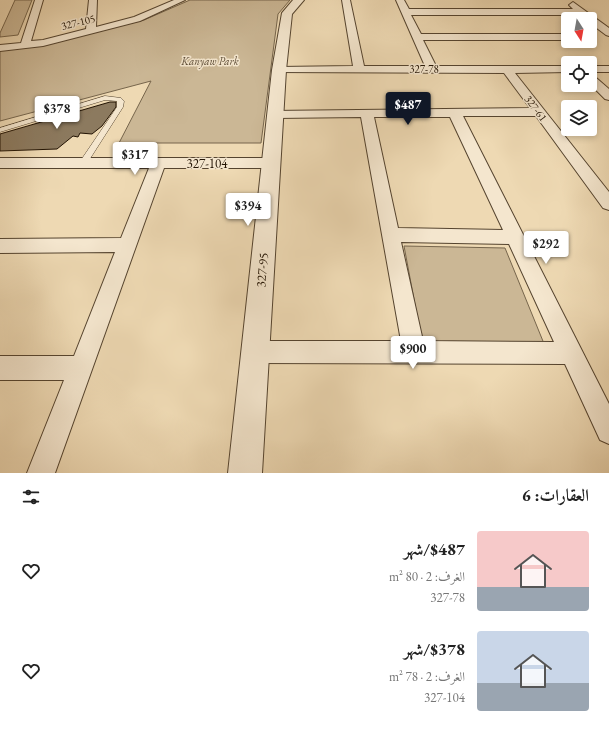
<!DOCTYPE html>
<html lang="ar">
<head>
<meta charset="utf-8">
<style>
	body { margin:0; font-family:"EB Garamond",Amiri,serif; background:#f2f2f2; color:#222; direction:rtl; height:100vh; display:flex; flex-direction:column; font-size:15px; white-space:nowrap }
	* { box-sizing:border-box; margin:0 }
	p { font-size:13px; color:#767676 }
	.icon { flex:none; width:22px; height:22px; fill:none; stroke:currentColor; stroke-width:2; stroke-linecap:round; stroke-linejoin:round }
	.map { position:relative; height:473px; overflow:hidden; direction:ltr }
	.sheet { display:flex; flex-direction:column; background:#fff; flex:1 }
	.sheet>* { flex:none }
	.needle { width:26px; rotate:169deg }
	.buttons { position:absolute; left:561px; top:12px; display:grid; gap:8px }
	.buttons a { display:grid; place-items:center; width:36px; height:36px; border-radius:4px; background:#fff; box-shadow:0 2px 6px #0003; font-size:20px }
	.price { position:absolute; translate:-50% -34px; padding:0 9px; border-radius:4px; background:#fff; color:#222; font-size:13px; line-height:26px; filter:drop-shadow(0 1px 2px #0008) }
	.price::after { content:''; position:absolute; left:50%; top:24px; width:12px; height:9px; margin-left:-6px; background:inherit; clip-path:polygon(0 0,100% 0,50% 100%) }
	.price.on { background:#111827; color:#fff }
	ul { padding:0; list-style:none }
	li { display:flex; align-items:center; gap:12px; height:100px; padding:0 20px }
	li span { display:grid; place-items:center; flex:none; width:112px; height:80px; border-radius:4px; color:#555 }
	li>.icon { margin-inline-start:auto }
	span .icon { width:48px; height:48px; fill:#fffc; stroke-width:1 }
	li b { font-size:17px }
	h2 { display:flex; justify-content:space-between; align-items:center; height:48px; padding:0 20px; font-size:17px }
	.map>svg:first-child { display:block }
	.green { fill:#cbb795; stroke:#76654c }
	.building { fill:#8c7a5f; stroke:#221303 }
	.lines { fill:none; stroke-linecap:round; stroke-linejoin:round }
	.service-casing { stroke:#55442f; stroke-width:1 }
	.minor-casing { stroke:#55442f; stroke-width:2 }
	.tertiary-casing { stroke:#55442f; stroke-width:2 }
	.service { fill:#f4e6ce; fill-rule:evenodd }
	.minor { fill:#f4e6ce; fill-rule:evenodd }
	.tertiary { fill:#f4e6ce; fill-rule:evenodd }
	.labels { text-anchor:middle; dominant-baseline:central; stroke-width:3; stroke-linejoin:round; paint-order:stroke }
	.far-street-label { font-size:11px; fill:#221303; stroke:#f4e6ce }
	.far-park-label { font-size:11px; font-style:italic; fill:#5d4c36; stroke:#f4e6ce }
	.street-label { font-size:13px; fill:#221303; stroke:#f4e6ce }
</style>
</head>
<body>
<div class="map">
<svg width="609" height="473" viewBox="0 0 609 473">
	<rect width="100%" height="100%" fill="#eed9b3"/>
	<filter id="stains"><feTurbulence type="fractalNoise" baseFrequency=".005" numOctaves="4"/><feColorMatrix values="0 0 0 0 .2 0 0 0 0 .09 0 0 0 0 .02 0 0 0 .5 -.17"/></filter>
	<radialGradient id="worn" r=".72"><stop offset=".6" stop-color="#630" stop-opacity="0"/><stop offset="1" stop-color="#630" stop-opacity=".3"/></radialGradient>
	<path class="green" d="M15,0H32L18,35L0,37V33Z
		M190,0H290L278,14L261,143H119L151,81L0,121V50L45,44L144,20Z
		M404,246L505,248L547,351L423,347Z"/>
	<path class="building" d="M110,102H116V107L102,126L92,134L80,133L78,137L73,136L57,149L0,151V134Z"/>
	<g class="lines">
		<defs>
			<path id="service" d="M105,96L121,98L124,101L123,107L86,165H83L79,163L117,107V101L105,100L0,132V128Z"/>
			<path id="minor" d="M35,0H43L31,41L43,40L86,29L89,0H97L96,27L134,17L174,0H185L140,21L43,46L0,51V45L21,43Z
				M342,0H350L364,66H425L396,0H404L409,9H573L569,5L573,2L609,28V36L606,35L590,23V19H585L580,15H411L421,34H568V40H423L436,66H568V72L515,73L609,192V210L603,208L536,116H463L609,404V444L600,440L565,364L255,363L247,360L244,352L247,344L255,341H401L361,117L276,118L271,117L270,114L271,111L530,108L504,73L275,72L273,70L279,67L353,66ZM374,117H450L503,230L398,228ZM401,242L509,244L554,342L423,341Z
				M590,66H609V72H590Z
				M590,75L594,76L609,89V100L605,99L590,84Z
				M0,158H271L276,160L278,163L276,166L271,168H164L55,473H27L64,380H0V356H74L115,252L0,253V239L121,238L149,168H0Z"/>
			<path id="tertiary" d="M293,0H304L292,14L286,70L262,473H228L272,70L282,13Z"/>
		</defs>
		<use href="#service" class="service-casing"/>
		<use href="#minor" class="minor-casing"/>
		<use href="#tertiary" class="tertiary-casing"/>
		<use href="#service" class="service"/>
		<use href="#minor" class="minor"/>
		<use href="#tertiary" class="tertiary"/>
	</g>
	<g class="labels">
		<g class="far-street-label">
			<text transform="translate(78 22) rotate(-14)">327-105</text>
			<text x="424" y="69">327-78</text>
			<text transform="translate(536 108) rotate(53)">327-61</text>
		</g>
		<g class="far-park-label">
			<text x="210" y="61">Kanyaw Park</text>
		</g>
		<g class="street-label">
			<text x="207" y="163">327-104</text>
			<text transform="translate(262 270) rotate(-85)">327-95</text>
		</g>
	</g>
	<rect width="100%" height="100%" filter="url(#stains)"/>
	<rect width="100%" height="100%" fill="url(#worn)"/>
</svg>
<div class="buttons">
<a><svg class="needle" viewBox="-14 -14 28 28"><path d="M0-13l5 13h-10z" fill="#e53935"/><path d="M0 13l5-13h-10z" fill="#767676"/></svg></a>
<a><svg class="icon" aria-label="locate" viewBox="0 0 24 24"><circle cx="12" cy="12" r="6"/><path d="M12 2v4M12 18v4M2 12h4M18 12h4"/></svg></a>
<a><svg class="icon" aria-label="layers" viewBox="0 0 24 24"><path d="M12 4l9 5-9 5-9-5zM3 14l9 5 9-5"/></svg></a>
</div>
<b class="price on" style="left:408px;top:126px">$487</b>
<b class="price" style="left:57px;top:130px">$378</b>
<b class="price" style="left:135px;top:176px">$317</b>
<b class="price" style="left:248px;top:227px">$394</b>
<b class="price" style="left:546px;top:265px">$292</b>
<b class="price" style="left:413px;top:370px">$900</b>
</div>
<section class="sheet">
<h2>العقارات: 6<svg class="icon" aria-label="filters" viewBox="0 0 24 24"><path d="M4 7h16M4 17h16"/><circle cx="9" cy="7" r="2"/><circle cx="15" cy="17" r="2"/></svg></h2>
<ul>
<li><span style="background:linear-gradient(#f6c9c9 70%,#9aa5b1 0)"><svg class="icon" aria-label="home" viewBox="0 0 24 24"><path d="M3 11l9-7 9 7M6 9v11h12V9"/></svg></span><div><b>$487/شهر</b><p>الغرف: 2 · 80 m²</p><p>327-78</p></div><svg class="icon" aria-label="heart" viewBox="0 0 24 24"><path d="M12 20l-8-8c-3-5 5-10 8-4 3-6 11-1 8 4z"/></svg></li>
<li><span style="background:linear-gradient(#c9d6e8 65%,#9aa5b1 0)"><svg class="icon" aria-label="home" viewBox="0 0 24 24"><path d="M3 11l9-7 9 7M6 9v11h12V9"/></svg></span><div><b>$378/شهر</b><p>الغرف: 2 · 78 m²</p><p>327-104</p></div><svg class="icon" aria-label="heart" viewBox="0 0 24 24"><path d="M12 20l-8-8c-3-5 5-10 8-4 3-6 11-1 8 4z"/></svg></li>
</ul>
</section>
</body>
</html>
